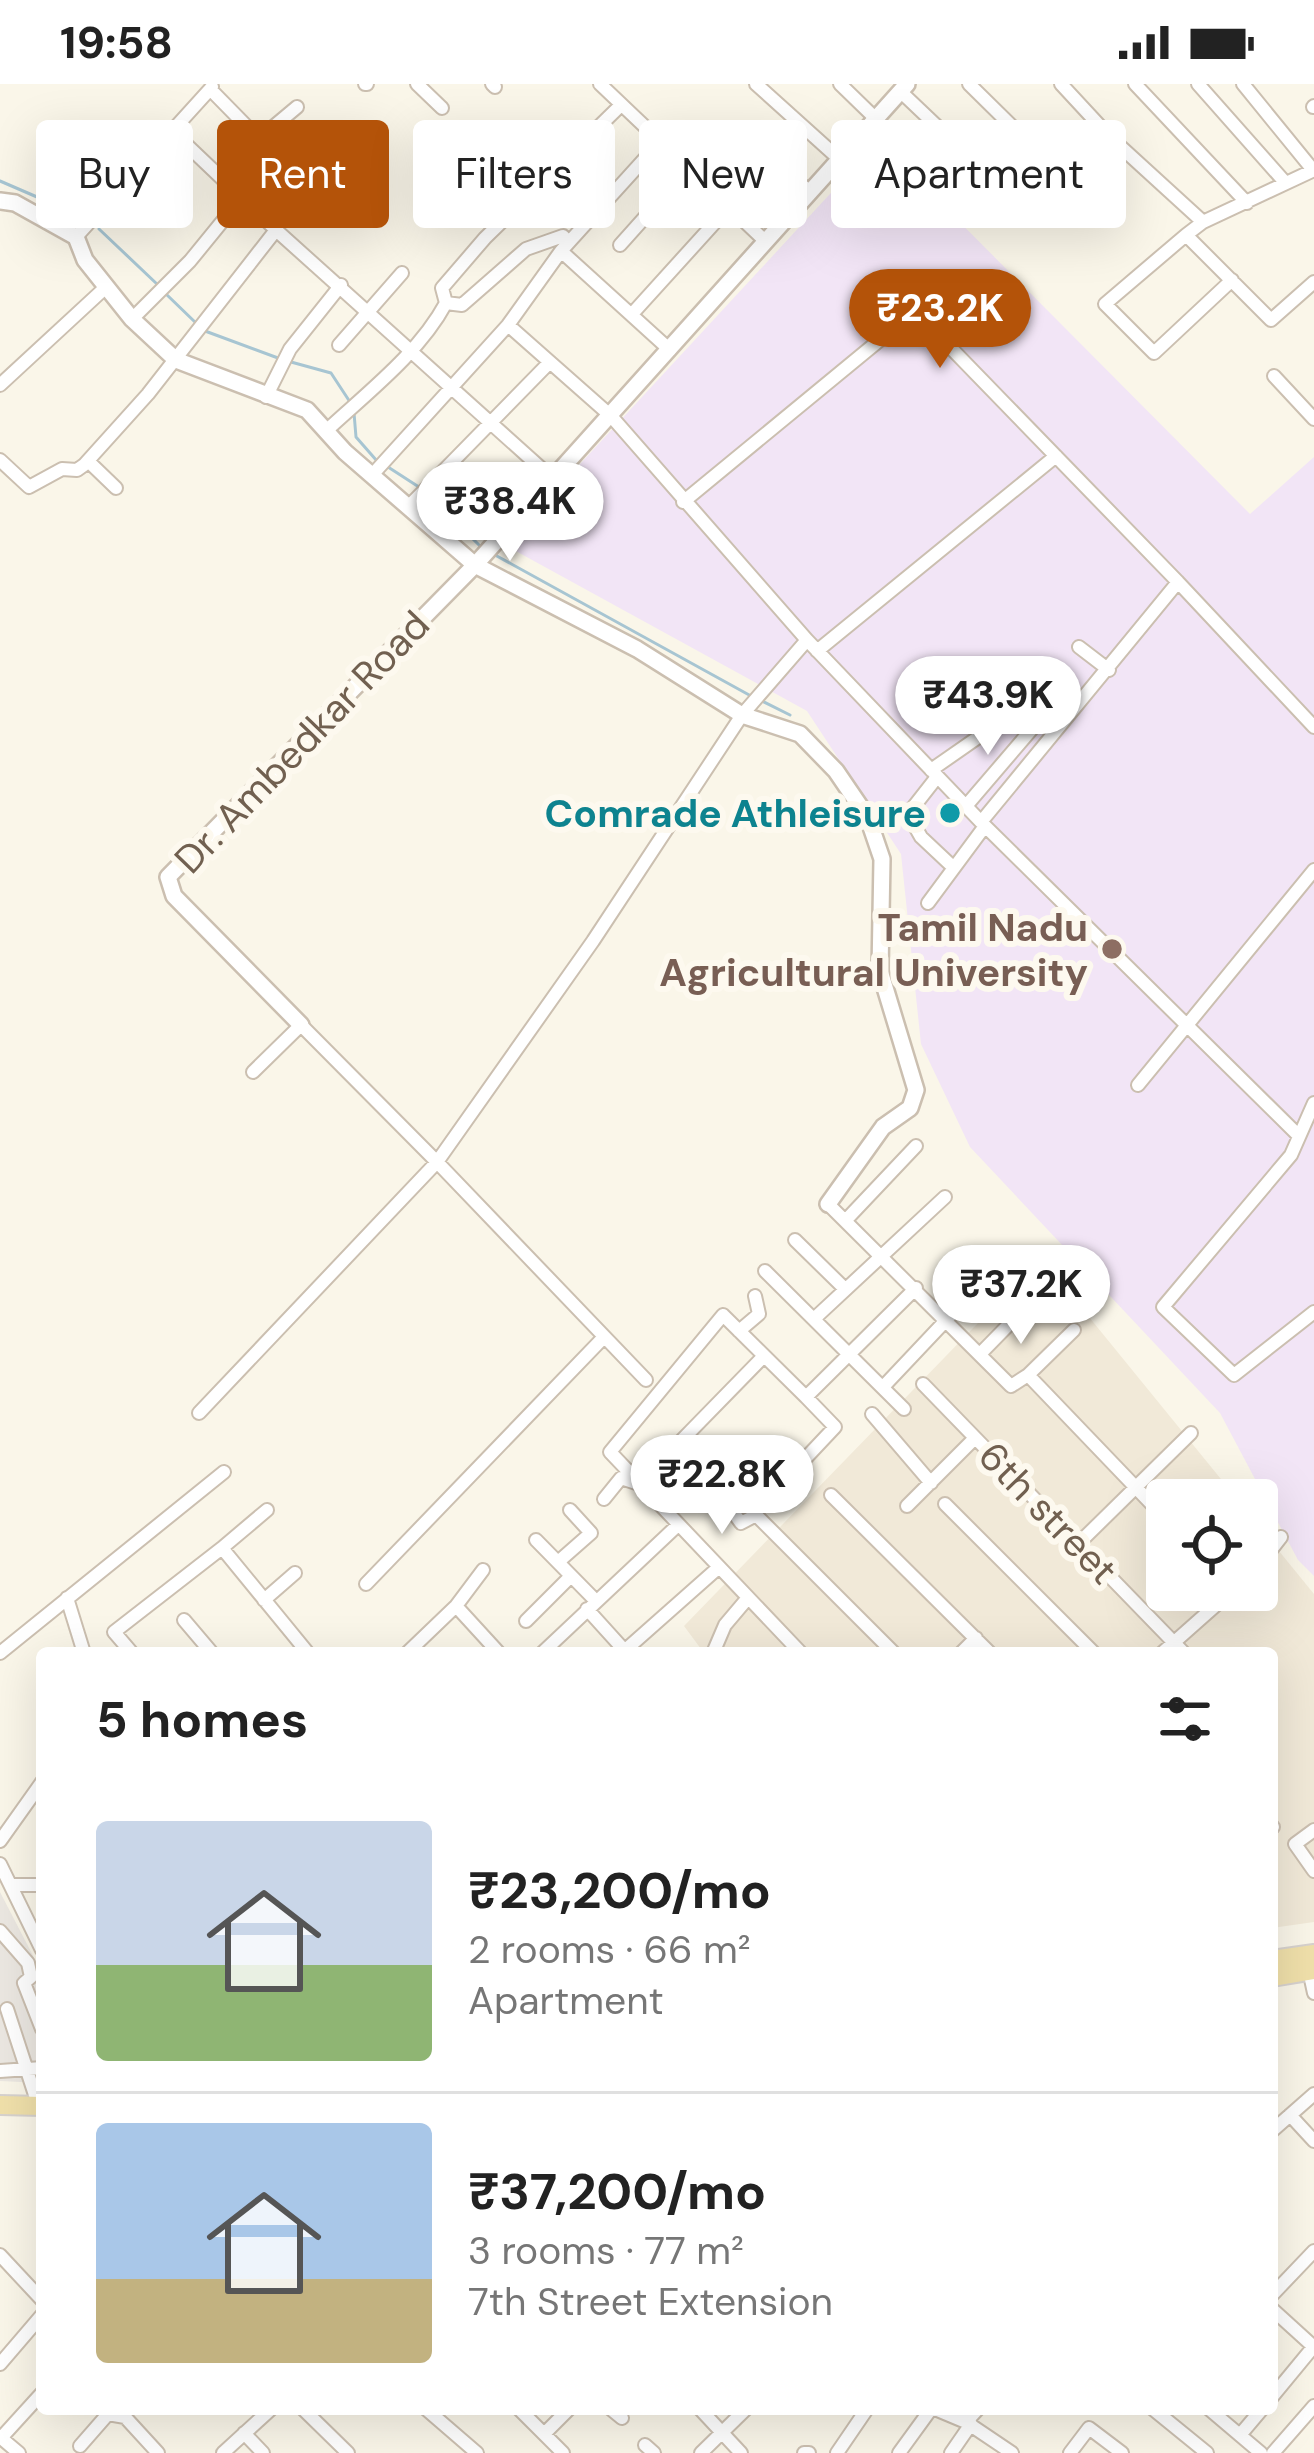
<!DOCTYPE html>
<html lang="en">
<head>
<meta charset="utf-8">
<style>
	body { margin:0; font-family:"DM Sans",sans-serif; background:#f2f2f2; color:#222; height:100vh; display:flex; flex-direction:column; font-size:45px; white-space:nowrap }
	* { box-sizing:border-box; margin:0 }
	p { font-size:39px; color:#767676 }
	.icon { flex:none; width:66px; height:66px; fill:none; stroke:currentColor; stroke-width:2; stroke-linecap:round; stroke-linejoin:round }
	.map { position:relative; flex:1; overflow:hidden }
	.side { position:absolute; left:36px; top:1563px; width:1242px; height:768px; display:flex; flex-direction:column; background:#fff; border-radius:12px; box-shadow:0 12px 48px #0002 }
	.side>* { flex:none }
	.banner { position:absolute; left:36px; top:36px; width:1242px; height:108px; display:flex; gap:24px }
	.controls { position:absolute; left:1146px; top:1395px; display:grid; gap:24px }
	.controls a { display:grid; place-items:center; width:132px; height:132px; border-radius:12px; background:#fff; box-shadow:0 12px 48px #0002; font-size:60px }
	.price { position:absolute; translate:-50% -102px; padding:0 27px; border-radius:42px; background:#fff; color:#222; font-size:39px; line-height:78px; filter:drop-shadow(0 3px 6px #0008) }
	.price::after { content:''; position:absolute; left:50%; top:72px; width:36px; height:27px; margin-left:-18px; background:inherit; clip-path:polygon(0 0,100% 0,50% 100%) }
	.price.current { background:#b45309; color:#fff }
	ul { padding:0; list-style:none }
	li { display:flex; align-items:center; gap:36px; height:300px; padding:0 60px }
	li+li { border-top:3px solid #e0e0e0 }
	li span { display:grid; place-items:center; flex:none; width:336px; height:240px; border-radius:12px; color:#555 }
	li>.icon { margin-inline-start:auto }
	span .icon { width:144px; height:144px; fill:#fffc; stroke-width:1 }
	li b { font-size:51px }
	h2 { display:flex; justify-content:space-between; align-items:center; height:144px; padding:0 60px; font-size:51px }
	.pill { padding:0 42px; border-radius:12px; background:#fff; box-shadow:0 12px 48px #0002; font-size:42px; line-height:108px }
	.pill.current { background:#b45309; color:#fff }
	.status { display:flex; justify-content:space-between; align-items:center; height:84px; padding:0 60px; background:#fff; direction:ltr }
	.status svg { height:33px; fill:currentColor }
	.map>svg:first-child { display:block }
	.residential { fill:#f1e9d8 }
	.industrial { fill:#ebe7e1 }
	.education { fill:#f2e5f6 }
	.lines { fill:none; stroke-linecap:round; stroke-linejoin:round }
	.stream { stroke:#a7c5d2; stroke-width:3 }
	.minor-casing { stroke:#cbbfb0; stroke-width:16 }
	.tertiary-casing { stroke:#cbbfb0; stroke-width:20 }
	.primary-casing { stroke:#d7d2ce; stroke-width:22 }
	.minor { stroke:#fff; stroke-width:12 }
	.tertiary { stroke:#fff; stroke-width:15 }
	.primary { stroke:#f0e0aa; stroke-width:18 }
	.culture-dot { fill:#0f9aa8; stroke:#fdf9ef; stroke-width:4.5 }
	.education-dot { fill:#8d6e63; stroke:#fdf9ef; stroke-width:4.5 }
	.labels { text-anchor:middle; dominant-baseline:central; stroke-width:12; stroke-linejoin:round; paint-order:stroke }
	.street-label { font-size:39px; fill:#716050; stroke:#fdf9ef }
	.culture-label { font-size:39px; font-weight:bold; fill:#0d838f; stroke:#fdf9ef; text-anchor:end }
	.education-label { font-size:39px; font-weight:bold; fill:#785e54; stroke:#fdf9ef; text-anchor:end }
</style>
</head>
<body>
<div class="status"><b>19:58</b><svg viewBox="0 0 49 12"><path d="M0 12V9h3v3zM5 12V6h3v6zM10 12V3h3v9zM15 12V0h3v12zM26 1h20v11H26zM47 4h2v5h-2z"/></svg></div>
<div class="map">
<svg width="1314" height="2369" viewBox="0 0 1314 2369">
	<rect width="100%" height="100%" fill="#faf6e9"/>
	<path class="residential" d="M1041,1174L1238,1416H1167V1506H1257V1440L1314,1510V1838L1272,1844V1569H704L684,1542Z"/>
	<path class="industrial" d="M0,1808L42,1889V1999L0,1997Z"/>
	<path class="education" d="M879,57L1250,430L1314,373V1492L1298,1476L1220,1329L970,1063L921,960L901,770L807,627L505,461Z"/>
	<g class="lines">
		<path class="stream" d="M0,97L81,132
			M99,145L158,201
			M166,210L196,239
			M205,247L278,274
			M291,278L331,289L350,318
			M354,329L356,353L377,377
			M388,383L422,405
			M430,412L480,462
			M495,471L751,612
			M760,616L790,631"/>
		<defs>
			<path id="minor" d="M365,0H367
				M417,0L442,24
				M492,0L495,3
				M600,0L764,156
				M756,0L837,73
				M840,0L875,34
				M969,0L1034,64
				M1061,0L1111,54L1203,138L1314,86
				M1135,0L1247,119
				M1198,0L1283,96
				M1243,0L1313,86
				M210,5L312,109L365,63L352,47
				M900,7L961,65
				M1313,23L1314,22
				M260,54L297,23
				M84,57L128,95
				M658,60L561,167L670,266
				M679,78L698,61
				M731,78L749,59L808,106
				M1203,138L1186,151L1271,236L1314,198
				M276,146L553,395
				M1186,151L1105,220L1154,269L1232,196
				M76,153L212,3
				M620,161L688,85
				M446,219L462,221L526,165L563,152L568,159
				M632,230L729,123
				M132,235L190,177L243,112
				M508,241L611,332L807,556
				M339,261L402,189
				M1274,292L1314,335
				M0,301L106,203
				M266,313L290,265L341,201
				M327,346C368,308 419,269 446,219L442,204L485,154L620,22
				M0,376L29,403L62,385L77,386L84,381L148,310L276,146L171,46
				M88,377L116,404
				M373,390L508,241L561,167
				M683,418L915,227L1178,498
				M410,421L550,278
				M1079,563L1109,586
				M817,567L1056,372
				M931,686L1026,620
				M937,693L908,730L921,753L954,784
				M966,722L1037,639
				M981,738L1297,1050
				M928,819L985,742
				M253,988L301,941L437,1078L593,857L742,631L807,556L981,738L1178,498L1314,643
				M1138,1001L1314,786
				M1314,1019L1291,1071L1163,1223L1234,1291L1314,1228
				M828,1120L1011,1302L1028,1291L1167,1436
				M846,1136L916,1062
				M795,1156L844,1204
				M765,1187L904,1325
				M816,1233L945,1113
				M739,1247L759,1230L755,1212
				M980,1270L1027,1222
				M1028,1291L1074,1246
				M923,1300L1184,1569
				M883,1303L1001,1178
				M199,1329L437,1078L646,1296
				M872,1330L931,1399
				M766,1361L794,1387
				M718,1407L741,1439L756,1431
				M831,1411L990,1569
				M604,1415L621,1394L639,1400L763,1273
				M945,1420L1094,1569
				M907,1422L975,1354
				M536,1456L596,1517
				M1079,1459L1191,1349
				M222,1464L267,1426
				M558,1478L591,1449L570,1426
				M1257,1484L1281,1453
				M366,1500L604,1253
				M67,1514L84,1569
				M264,1516L295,1489
				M456,1522L483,1486
				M587,1525L625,1567
				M184,1536L212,1569
				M526,1537L571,1492
				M0,1569L224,1388
				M132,1569L114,1548L222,1464L308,1569
				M407,1569L456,1522L499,1569
				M542,1569L678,1441
				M622,1569L718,1484
				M713,1569L725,1541L747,1515
				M801,1569L610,1368L723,1231L806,1313
				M894,1569L754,1429L835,1343L806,1313L916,1204
				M961,1569L976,1554
				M1162,1569L1233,1506
				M1272,1742L1273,1743
				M1314,1746L1295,1760L1314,1787
				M0,1757L42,1698
				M0,1780L42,1866
				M12,1801H42
				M0,1847L28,1879L31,1893L24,1899L42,1945
				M1309,1886L1314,1909
				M7,1925L35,2011
				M0,1987L42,1984
				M1290,2031L1314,2057
				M1272,2047L1314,2010
				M0,2171L42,2216
				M1272,2211L1314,2167
				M1272,2225L1314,2263
				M0,2280L42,2231
				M1272,2313L1314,2262
				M303,2325L348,2369
				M426,2325L477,2369
				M519,2325L563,2369
				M611,2325L622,2334
				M700,2325L741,2369
				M935,2325L966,2338L978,2325
				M1153,2325L1207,2369
				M1209,2325L1261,2369
				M966,2338L1012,2369
				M244,2349L263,2369
				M544,2350L569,2325
				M1240,2351L1262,2325
				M0,2353L19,2369
				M1,2354L42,2309
				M645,2361L654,2369
				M80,2362L108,2330L125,2333L158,2369
				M223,2369L271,2325
				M701,2369L746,2325
				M804,2369H809
				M837,2369L867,2325
				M899,2369L931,2325
				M951,2369L971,2340
				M1070,2369L1089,2344L1122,2369
				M1273,2369L1314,2322"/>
			<path id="tertiary" d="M0,117L15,119L76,153L85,176L132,235L176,276L307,326L345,368L475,481L637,565L742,631L800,650L836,687L868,734L882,775L880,887L916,1006L910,1024L883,1043L828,1120
				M301,941L174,812L168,793L475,481L907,0"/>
			<path id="primary" d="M1272,1876L1314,1870
				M1272,1893L1314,1886
				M0,2021L42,2022"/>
		</defs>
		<use href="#minor" class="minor-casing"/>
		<use href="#tertiary" class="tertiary-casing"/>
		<use href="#primary" class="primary-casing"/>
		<use href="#minor" class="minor"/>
		<use href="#tertiary" class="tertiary"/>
		<use href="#primary" class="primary"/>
	</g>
	<circle class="culture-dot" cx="950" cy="729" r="12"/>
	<circle class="education-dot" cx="1112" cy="865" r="12"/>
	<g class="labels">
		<g class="street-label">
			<text transform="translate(302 658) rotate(-46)">Dr. Ambedkar Road</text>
			<text transform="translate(1048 1429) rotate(46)">6th street</text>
		</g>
		<g class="culture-label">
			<text x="926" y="729">Comrade Athleisure</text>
		</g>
		<g class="education-label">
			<text x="1088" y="843">Tamil Nadu<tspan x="1088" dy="45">Agricultural University</tspan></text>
		</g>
	</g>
</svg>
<div class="controls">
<a><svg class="icon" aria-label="locate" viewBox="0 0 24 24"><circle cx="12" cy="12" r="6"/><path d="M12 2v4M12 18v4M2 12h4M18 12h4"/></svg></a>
</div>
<b class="price current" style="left:940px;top:287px">₹23.2K</b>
<b class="price" style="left:510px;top:480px">₹38.4K</b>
<b class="price" style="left:988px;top:674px">₹43.9K</b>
<b class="price" style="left:1021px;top:1263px">₹37.2K</b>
<b class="price" style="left:722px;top:1453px">₹22.8K</b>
<div class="banner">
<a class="pill">Buy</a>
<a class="pill current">Rent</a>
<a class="pill">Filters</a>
<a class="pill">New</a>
<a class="pill">Apartment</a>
</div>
<section class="side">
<h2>5 homes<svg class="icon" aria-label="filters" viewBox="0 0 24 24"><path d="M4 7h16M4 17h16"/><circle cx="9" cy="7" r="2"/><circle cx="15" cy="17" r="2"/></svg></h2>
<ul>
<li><span style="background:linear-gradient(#c9d6e8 60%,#8fb573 0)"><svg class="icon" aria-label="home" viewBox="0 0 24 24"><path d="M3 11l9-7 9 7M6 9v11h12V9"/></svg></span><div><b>₹23,200/mo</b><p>2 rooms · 66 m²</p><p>Apartment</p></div></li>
<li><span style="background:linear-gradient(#a9c7e8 65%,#c2b280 0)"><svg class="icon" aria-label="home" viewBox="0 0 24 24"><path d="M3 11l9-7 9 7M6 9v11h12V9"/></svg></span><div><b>₹37,200/mo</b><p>3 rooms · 77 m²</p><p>7th Street Extension</p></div></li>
</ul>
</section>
</div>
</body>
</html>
